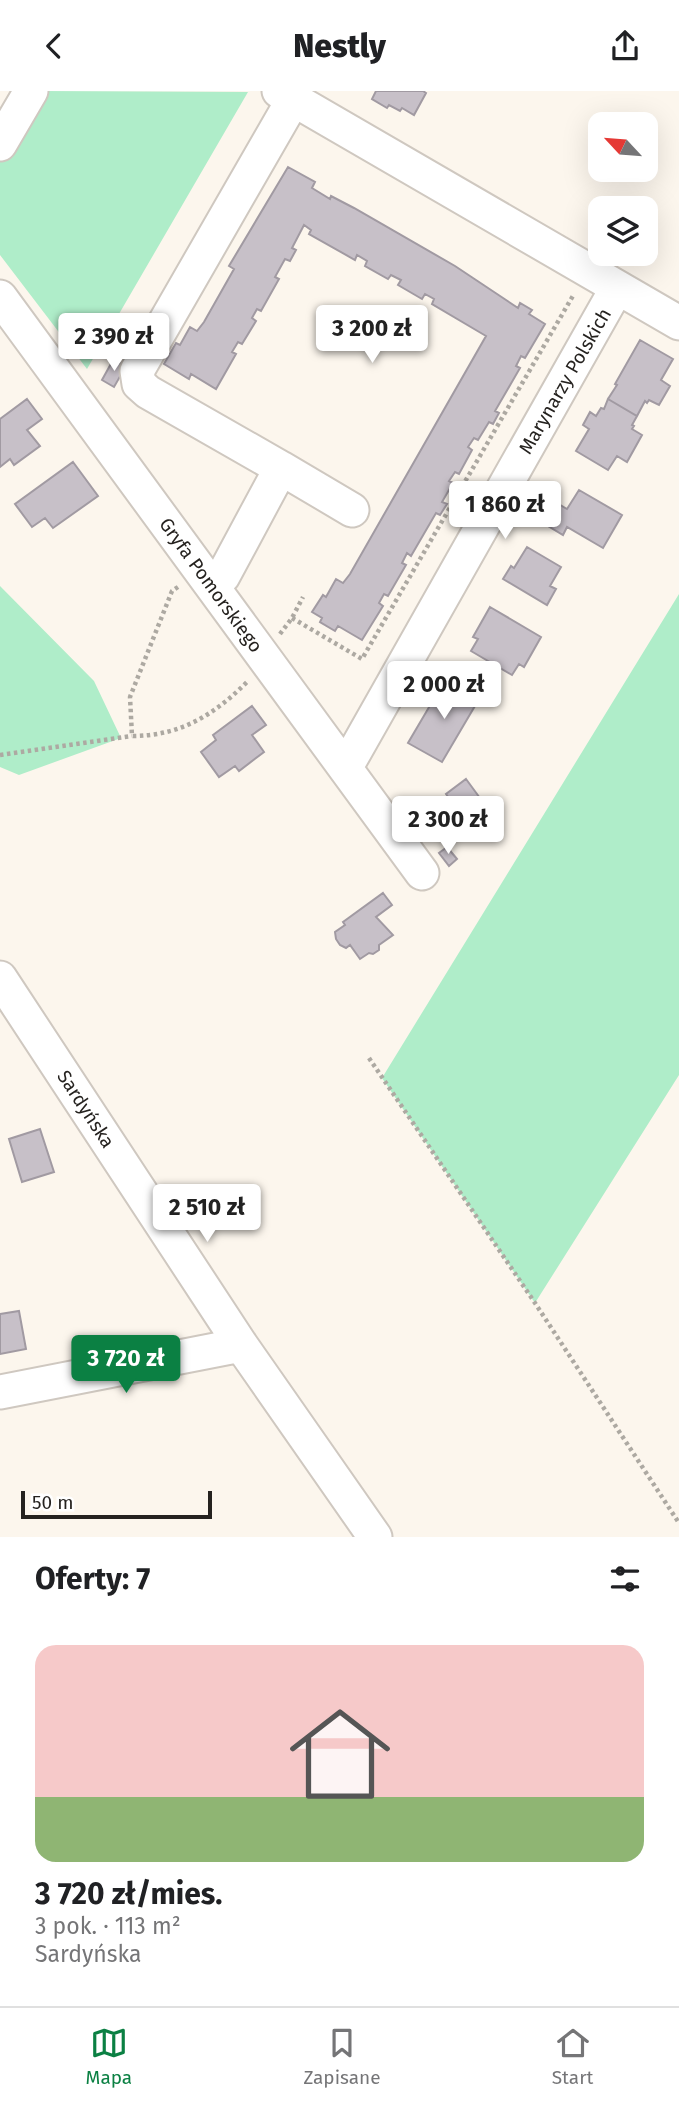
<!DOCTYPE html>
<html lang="pl">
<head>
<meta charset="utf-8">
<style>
	body { margin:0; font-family:"Fira Sans",sans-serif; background:#f6f6f6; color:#202124; height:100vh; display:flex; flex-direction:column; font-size:26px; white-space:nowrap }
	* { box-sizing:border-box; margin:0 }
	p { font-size:23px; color:#757577 }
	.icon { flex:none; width:38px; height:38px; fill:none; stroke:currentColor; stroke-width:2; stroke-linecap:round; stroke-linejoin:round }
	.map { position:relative; height:1446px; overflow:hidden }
	.drawer { display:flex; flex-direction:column; background:#fff; flex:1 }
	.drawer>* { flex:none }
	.needle { width:46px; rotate:296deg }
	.controls { position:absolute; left:588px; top:21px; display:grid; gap:14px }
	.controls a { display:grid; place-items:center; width:70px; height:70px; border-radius:14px; background:#fff; box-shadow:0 7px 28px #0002; font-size:35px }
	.scale { position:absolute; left:21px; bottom:18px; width:191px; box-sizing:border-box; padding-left:7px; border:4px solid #25221f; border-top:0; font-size:19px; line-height:24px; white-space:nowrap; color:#25221f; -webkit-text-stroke:5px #fff; paint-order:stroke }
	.price { position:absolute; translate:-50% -60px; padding:0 16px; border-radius:7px; background:#fff; color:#222; font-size:23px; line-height:46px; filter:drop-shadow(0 2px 4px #0008) }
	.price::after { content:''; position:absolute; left:50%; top:42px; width:21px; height:16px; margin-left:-10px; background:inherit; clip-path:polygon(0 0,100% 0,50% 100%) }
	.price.on { background:#0b8043; color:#fff }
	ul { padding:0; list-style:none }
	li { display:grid; align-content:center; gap:14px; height:371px; padding:0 35px }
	li span { display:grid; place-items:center; height:217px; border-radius:21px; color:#555 }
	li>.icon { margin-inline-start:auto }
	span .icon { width:126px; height:126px; fill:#fffc; stroke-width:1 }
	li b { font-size:30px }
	h2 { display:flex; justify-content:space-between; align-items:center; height:84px; padding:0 35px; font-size:30px }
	header { display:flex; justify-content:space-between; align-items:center; height:91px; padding:0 35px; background:#fff; font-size:32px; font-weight:800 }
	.menu { display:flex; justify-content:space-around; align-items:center; height:98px; border-top:2px solid #e0e0e0; background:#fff; font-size:19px; color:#757577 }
	.menu a { display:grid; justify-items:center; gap:4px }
	.menu .on { color:#0b8043 }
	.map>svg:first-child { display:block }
	.green { fill:#afedc9 }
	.building { fill:#c7c0c8; stroke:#a19aa2; stroke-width:2 }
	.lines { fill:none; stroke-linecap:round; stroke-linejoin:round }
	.minor-casing { stroke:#cfc8c0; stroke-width:37 }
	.path { stroke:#ada9a2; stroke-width:4.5; stroke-dasharray:3.5 3.5; stroke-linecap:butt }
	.minor { stroke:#fff; stroke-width:33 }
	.labels { text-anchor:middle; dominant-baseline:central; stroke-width:5; stroke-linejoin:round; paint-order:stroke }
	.street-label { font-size:19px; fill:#25221f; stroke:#fff }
</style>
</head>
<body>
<header><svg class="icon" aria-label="back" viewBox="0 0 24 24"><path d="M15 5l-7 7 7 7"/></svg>Nestly<svg class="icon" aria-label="share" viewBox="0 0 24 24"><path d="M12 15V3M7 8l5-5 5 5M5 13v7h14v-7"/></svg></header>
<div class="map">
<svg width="679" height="1446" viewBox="0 0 679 1446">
	<rect width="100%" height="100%" fill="#fcf6ed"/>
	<path class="green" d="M42,0L248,1L87,278L0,164V69Z
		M0,495L94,590L121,647L19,684L0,676Z
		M679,503V984L535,1212L382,987Z"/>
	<path class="building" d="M376,0H423L426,2L414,24L402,17L400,20L389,14L387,17L372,8Z
		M288,76L315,91L312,97L330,108L331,105L354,117L455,175L518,217L520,212L532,219L529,223L545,233L525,267L521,265L516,275L520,277L495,320L499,322L493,333L489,331L478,349L474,347L468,356L472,359L459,383L455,381L449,390L453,392L442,411L447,413L440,424L436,422L411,465L407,462L402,472L406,474L388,505L384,503L379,512L383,515L362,549L338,535L335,540L320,531L322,527L312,521L323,504L326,506L336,488L343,492L350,483L486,245L432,213L434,208L425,203L422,208L398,194L401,189L391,184L388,188L365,175L367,170L357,164L355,169L309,143L311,139L304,134L292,157L296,159L290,170L285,168L275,186L279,188L261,220L257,218L252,227L256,230L242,253L238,251L232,261L236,263L216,298L191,283L189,288L164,273L176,252L180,254L190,236L197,240L204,231L234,178L229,175Z
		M640,249L673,268L661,289L670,295L659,314L649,309L647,312L645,310L637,325L608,308L617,294L615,293Z
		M113,269L126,275L114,296L102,289Z
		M27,308L42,328L27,339L40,355L14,374L10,368L0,376V328Z
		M608,308L637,325L632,334L634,335L632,338L642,344L627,371L617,365L608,379L576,360L589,338L583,334L590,321L596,325L601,317L604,318Z
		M73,371L98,405L53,437L45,427L32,436L15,413Z
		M579,399L622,424L603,457L567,436L563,444L538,429L550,408L567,418Z
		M527,456L561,476L550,495L556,498L547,514L503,488L511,475L514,477Z
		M490,516L541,546L524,576L519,573L512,584L471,560L478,548L473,546Z
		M445,589L479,608L442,671L408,652Z
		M252,615L266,634L252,644L264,661L239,680L235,675L219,686L201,661L216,649L213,644Z
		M466,688L488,718L468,733L446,703Z
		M447,756L457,768L449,775L439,762Z
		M383,802L392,814L376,826L393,844L379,854V859L373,863L369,862L360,868L350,854L346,857L340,854L336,848L335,841L345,834L343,831Z
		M40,1038L54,1081L22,1091L9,1048Z
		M19,1220L26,1258L0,1263V1223Z"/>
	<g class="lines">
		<defs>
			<path id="minor" d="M279,0L679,232
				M0,53L31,0
				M0,206L422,782
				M281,377L352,419
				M213,496L223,485L281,377L148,301L139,293L137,280L293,9
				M346,676L617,197
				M0,887L241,1254L375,1446
				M0,1301L241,1254"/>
		</defs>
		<use href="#minor" class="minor-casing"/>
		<path class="path" d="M178,496L172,500L130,606L132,645C180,645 214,624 247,591
			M292,527L362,568L574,203
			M280,543L292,527L303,506
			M0,664L132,645
			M369,967L535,1212L679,1432"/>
		<use href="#minor" class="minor"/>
	</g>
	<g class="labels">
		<g class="street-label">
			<text transform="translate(565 290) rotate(-60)">Marynarzy Polskich</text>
			<text transform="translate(211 494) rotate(54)">Gryfa Pomorskiego</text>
			<text transform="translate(86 1018) rotate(57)">Sardyńska</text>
		</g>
	</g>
</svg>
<div class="controls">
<a><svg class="needle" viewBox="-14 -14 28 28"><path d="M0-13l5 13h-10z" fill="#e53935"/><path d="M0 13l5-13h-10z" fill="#757577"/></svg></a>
<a><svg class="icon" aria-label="layers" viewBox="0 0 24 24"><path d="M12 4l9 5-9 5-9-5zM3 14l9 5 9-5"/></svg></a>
</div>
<div class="scale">50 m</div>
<b class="price" style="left:372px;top:274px">3 200 zł</b>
<b class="price" style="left:114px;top:282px">2 390 zł</b>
<b class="price" style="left:505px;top:450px">1 860 zł</b>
<b class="price" style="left:444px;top:630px">2 000 zł</b>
<b class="price" style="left:448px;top:765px">2 300 zł</b>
<b class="price" style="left:207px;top:1153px">2 510 zł</b>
<b class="price on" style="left:126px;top:1304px">3 720 zł</b>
</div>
<section class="drawer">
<h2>Oferty: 7<svg class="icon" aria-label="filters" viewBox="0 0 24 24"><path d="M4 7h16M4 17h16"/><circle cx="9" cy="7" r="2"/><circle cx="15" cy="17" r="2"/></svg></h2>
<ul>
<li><span style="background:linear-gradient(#f6c9c9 70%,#8fb573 0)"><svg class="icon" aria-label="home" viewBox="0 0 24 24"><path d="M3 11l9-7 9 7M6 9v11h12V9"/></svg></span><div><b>3 720 zł/mies.</b><p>3 pok. · 113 m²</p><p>Sardyńska</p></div></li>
</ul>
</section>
<nav class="menu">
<a class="on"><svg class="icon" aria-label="map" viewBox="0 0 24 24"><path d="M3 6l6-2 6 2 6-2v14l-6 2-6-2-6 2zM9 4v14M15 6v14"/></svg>Mapa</a>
<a><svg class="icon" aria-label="saved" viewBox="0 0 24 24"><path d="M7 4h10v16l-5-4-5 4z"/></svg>Zapisane</a>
<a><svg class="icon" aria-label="home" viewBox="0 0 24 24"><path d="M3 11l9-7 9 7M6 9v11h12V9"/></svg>Start</a>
</nav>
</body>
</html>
